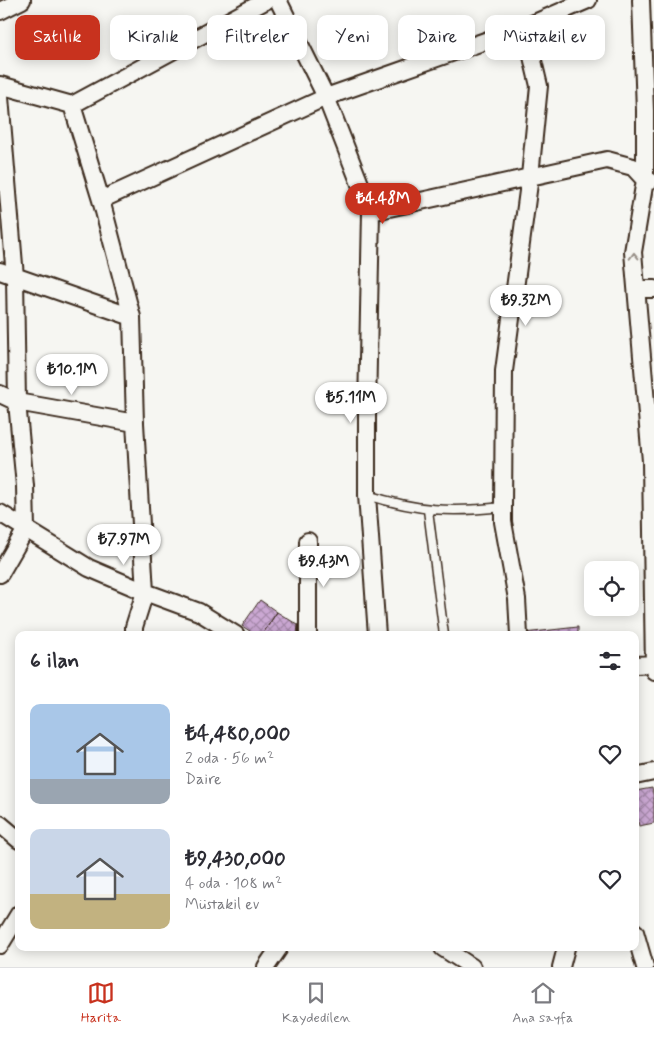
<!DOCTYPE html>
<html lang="tr">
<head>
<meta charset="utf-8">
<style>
	body { margin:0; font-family:Mynerve,sans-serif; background:#f7f7f7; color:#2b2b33; height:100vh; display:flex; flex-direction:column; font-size:19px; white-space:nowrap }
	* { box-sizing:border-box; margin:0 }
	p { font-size:16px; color:#7c7c81 }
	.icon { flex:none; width:28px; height:28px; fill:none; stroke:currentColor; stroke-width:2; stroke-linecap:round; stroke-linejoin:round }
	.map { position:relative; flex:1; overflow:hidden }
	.details { position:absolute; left:15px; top:631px; width:624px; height:320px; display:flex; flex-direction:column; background:#fff; border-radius:10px; box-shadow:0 2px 12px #0003 }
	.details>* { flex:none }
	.banner { position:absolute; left:15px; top:15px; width:625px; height:45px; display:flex; gap:10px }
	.tools { position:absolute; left:584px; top:561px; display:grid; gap:10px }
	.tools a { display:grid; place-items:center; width:55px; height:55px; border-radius:10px; background:#fff; box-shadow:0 2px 12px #0003; font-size:25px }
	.price { position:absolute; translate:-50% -42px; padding:0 11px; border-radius:18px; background:#fff; color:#222; font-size:16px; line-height:32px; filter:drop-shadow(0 1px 2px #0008) }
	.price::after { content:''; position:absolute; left:50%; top:30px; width:15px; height:11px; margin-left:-8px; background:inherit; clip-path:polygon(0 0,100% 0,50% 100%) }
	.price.on { background:#c8321e; color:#fff }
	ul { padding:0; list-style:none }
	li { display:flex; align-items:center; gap:15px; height:125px; padding:0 15px }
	li span { display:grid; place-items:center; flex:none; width:140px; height:100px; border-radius:10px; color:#555 }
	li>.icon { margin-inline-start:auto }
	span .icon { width:60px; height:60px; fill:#fffc; stroke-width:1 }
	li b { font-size:21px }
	h2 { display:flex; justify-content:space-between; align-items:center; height:60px; padding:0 15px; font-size:21px }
	.pill { padding:0 18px; border-radius:10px; background:#fff; box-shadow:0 2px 12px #0003; font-size:18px; line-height:45px }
	.pill.on { background:#c8321e; color:#fff }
	.tabs { display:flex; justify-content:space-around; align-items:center; height:70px; border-top:1px solid #e1e1e2; background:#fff; font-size:14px; color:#7c7c81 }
	.tabs a { display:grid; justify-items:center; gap:2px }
	.tabs .on { color:#c8321e }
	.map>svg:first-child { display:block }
	.building { fill:url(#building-cross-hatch); stroke:#3b2a1e }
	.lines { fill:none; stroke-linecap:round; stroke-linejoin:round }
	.lane-casing { stroke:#3b2a1e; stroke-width:11 }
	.street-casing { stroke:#3b2a1e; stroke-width:20 }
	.lane { stroke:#f6f6f2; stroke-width:8 }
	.street { stroke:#f6f6f2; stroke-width:16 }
	.oneway { stroke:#989088 }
</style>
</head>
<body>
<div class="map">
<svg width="654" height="967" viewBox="0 0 654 967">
	<defs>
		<pattern id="building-cross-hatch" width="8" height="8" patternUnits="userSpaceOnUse" patternTransform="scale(1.25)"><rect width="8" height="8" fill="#cba8d3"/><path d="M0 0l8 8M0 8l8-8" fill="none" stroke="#a689ab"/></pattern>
	</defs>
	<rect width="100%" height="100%" fill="#f6f6f2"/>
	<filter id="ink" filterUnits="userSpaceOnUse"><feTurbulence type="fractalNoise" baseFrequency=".02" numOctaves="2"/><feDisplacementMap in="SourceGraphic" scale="10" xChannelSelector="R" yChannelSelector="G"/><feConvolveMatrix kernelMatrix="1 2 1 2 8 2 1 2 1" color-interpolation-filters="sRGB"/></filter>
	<g filter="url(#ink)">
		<path class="building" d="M260,600L277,612L262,635H256L242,626Z
			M277,612L298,625L297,635H262Z
			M578,627V635H524V633Z
			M652,788L654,799V823L639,826L635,806V791Z"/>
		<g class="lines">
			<defs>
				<path id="lane" d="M367,495C418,511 450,513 503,507
					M428,510L444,635"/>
				<path id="street" d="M278,0L326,97L371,212L607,160L633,167L645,180L650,181
					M641,0L645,111V180L633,252L651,461L654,671
					M0,11L22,0
					M0,85L72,105L267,0
					M0,97L15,277L17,402L25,486L26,529L0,574
					M72,105L101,200L132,317L135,423L145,592L134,627V635
					M101,200L326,97L525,27L588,0
					M371,212L367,409V495L377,635
					M0,271L132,317
					M637,289H654
					M0,394L17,402L135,423
					M0,513L89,568L145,592L199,612L236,635
					M308,541V635
					M519,635L517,599L503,522V507L504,371L530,176L539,86L525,27
					M635,665L654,664
					M635,776L654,772
					M0,824L19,840
					M635,932L645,967
					M0,945L19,914
					M443,948L472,967
					M266,967L279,948
					M561,967L566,948"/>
			</defs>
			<use href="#lane" class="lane-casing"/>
			<use href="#street" class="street-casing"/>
			<use href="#lane" class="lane"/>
			<use href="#street" class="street"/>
		</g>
		<defs><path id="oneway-chevron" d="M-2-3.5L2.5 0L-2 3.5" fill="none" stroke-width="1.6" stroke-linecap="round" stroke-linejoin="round" transform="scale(1.25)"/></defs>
		<use class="oneway" href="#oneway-chevron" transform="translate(634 256) rotate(-91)"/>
	</g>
</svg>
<div class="tools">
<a><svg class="icon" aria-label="locate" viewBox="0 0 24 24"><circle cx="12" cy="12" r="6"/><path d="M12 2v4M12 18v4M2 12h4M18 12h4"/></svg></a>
</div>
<b class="price on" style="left:383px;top:225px">₺4.48M</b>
<b class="price" style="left:526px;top:327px">₺9.32M</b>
<b class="price" style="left:72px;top:396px">₺10.1M</b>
<b class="price" style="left:351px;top:424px">₺5.11M</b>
<b class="price" style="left:124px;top:566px">₺7.97M</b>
<b class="price" style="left:324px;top:588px">₺9.43M</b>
<div class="banner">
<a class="pill on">Satılık</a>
<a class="pill">Kiralık</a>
<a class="pill">Filtreler</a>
<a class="pill">Yeni</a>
<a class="pill">Daire</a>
<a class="pill">Müstakil ev</a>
</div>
<section class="details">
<h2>6 ilan<svg class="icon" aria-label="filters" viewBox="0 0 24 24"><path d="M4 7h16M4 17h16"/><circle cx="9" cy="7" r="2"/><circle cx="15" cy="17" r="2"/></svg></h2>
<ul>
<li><span style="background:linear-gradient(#a9c7e8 75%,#9aa5b1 0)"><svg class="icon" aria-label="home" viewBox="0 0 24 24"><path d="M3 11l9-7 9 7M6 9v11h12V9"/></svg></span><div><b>₺4,480,000</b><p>2 oda · 56 m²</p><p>Daire</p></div><svg class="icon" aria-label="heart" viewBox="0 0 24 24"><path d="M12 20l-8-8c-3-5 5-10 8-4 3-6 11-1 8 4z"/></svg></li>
<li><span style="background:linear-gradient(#c9d6e8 65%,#c2b280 0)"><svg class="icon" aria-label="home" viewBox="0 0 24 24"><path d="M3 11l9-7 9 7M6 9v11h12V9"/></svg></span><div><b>₺9,430,000</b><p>4 oda · 108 m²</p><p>Müstakil ev</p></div><svg class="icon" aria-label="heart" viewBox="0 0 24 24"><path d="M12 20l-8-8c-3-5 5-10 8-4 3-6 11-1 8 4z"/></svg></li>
</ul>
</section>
</div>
<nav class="tabs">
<a class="on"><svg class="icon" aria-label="map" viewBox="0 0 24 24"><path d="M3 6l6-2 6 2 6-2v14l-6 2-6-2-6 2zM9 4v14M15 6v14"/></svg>Harita</a>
<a><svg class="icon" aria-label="saved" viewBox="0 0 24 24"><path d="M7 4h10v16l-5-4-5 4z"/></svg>Kaydedilen</a>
<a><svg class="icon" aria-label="home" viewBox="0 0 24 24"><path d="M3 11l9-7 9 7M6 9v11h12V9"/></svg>Ana sayfa</a>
</nav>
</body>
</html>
